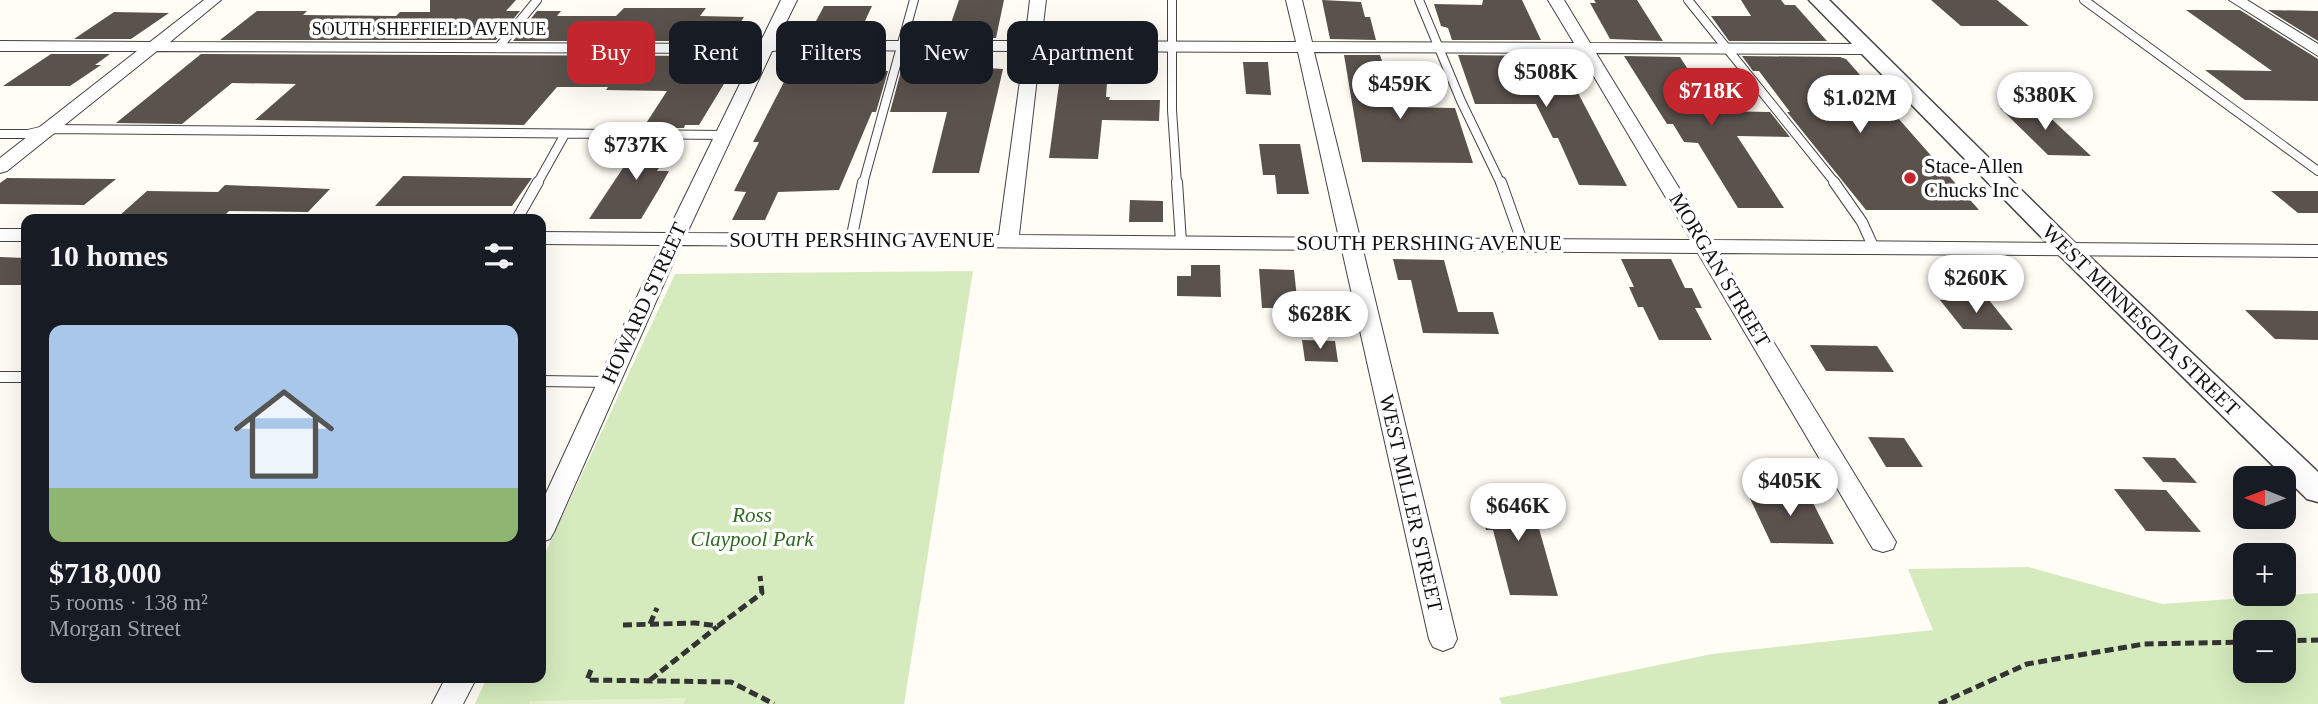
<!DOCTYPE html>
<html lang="en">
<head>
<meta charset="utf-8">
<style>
	body { margin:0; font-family:"Times New Roman",serif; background:#20242c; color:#f1f3f6; height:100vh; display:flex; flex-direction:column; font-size:26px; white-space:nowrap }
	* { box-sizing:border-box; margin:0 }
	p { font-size:23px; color:#9ea1a6 }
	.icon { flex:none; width:38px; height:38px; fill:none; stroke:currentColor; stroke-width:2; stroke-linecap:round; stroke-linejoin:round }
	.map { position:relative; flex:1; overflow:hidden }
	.details { position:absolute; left:21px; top:214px; width:525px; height:469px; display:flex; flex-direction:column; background:#171b24; border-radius:14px; box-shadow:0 7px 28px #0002 }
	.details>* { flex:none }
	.guide { position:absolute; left:567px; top:21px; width:665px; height:63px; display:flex; gap:14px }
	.needle { width:46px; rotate:271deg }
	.tools { position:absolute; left:2233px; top:466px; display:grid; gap:14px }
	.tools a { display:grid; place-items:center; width:63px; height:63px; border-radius:14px; background:#171b24; box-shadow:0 7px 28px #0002; font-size:35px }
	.price { position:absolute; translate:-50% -60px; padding:0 16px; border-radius:24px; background:#fff; color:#222; font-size:23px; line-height:46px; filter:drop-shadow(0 2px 4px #0008) }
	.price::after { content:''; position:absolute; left:50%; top:42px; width:21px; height:16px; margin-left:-10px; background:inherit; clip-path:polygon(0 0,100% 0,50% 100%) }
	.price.active { background:#c4262e; color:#fff }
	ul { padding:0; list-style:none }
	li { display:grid; align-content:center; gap:14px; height:371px; padding:0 28px }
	li span { display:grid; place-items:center; height:217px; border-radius:14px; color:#555 }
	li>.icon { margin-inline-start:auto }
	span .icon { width:126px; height:126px; fill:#fffc; stroke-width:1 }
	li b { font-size:30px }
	h2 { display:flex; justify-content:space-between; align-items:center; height:84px; padding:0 28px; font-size:30px }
	.chip { padding:0 24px; border-radius:14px; background:#171b24; box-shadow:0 7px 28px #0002; font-size:24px; line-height:63px }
	.chip.active { background:#c4262e; color:#fff }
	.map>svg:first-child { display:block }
	.green { fill:#d5ebbd; fill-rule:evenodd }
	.pitch { fill:#e6f2cf }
	.building { fill:#5a524d }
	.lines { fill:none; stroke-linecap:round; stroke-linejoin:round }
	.service-far1-casing { stroke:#444; stroke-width:10 }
	.service-casing { stroke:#444; stroke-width:12 }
	.minor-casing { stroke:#444; stroke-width:2 }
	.tertiary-casing { stroke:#444; stroke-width:3 }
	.path { stroke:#333; stroke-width:5; stroke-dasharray:9 4.5; stroke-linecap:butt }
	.service-far1 { stroke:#fff; stroke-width:8 }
	.service { stroke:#fff; stroke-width:10 }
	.minor { fill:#fff; fill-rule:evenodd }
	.tertiary { fill:#fff; fill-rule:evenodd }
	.poi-dot { fill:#c4262e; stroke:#fff; stroke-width:2.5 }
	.labels { text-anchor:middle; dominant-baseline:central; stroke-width:7; stroke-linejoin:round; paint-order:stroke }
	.far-street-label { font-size:18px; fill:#111; stroke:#fff }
	.poi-label { font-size:21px; fill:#111; stroke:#fff; text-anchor:start }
	.street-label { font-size:21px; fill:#111; stroke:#fff }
	.park-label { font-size:21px; font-style:italic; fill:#2f6b1f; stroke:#fff }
</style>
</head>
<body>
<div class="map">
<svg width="2318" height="704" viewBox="0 0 2318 704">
	<rect width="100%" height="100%" fill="#fffdf5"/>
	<path class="green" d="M973,271L904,704H475L487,677H541V562L675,274Z
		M2028,567L2162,604L2318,593V704H1502L1499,698L1712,654L1933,630L1908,569ZM2245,632H2284V670H2245Z"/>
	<path class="pitch" d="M686,698L684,704H529L530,701Z"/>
	<path class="building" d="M430,0H516L506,11H520L496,40H220L257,11H307L303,15L396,16L400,12H430Z
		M959,0H1004L996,38H958L961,30L949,29Z
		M1322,0L1361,2L1365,17H1370L1376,40L1330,39Z
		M1483,0H1522L1541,40H1452L1448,28L1441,26L1434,4L1482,5Z
		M1594,0H1637L1663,41L1610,39L1590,3H1596Z
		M1741,0H1781L1785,5H1795L1827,41H1729L1711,16H1751Z
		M1931,0H1997L2029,26H1961Z
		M824,6H872L857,38H807Z
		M624,8H706L700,16L744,17L729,41H513L537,11H561L557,16H616Z
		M2186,10H2240L2318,59V101L2245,100L2205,70L2272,71Z
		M2268,10L2318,11V41Z
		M114,12L169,13L131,39H74Z
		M1069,23H1110L1108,39L1066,38Z
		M799,53H851L848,59H866L861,71H888L876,112H872L839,190L778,192L765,220H732L746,192L734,191L759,142H753Z
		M953,53H992L988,68L1003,69L979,173H932L947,112H890L901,71H948Z
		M51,54H110L95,65H101L70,86H3Z
		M201,54L721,56L706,79H727L699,125H685L684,128H643L667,91L606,90L608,87H557L524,125L255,120L296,84L232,83L182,124L116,123Z
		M1063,54H1106L1103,82H1107L1106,97H1110L1109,100H1160L1159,121L1102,120L1098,159L1049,158Z
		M1344,55H1380L1397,107L1455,108L1473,163L1362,162Z
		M1458,55L1548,56L1557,74H1568L1627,186L1579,185L1558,138H1553L1536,104H1475Z
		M1624,56L1680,57L1715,111L1770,112L1790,137L1737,136L1784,208H1738L1698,143L1684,142L1673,124H1667Z
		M1742,56L1840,57L1846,59L1979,210H1866L1787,112H1790L1759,71H1753Z
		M1243,62H1268L1271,95L1246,94Z
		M2000,108H2040L2091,156L2048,155Z
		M634,141H676L657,171H669L659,189L641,219H589L633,153H626Z
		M1259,144H1300L1309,194H1277L1275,175H1263Z
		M403,176L464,177L532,178L512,206H375Z
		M7,178L116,179L84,205L0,204V183Z
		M225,185L330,189L308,212L229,211L223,217L119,216L147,191L218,192Z
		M2271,191H2318V213H2298Z
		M1130,200L1163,201V222H1129Z
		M0,257L26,258V285H0Z
		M1393,259L1444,260L1458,312H1493L1499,334L1423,333L1411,280H1398Z
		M1621,259H1671L1685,288H1692L1702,308H1695L1712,340H1659L1643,307H1638L1629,287H1634Z
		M1191,265H1220L1221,297L1177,296V276H1191Z
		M1259,269L1294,270L1298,308H1262Z
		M1940,300H1989L2013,330L1963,329Z
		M2245,310L2318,311V340L2275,339Z
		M1302,340L1335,341L1338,362L1305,361Z
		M1810,345L1877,346L1894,372L1826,371Z
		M1868,437L1904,438L1923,467H1886Z
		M2142,457L2175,458L2197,483L2163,482Z
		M2114,489L2166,490L2201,532L2146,531Z
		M1477,492L1529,493L1558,596L1510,595L1493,530H1486Z
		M1747,492L1808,493L1834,544L1771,543Z"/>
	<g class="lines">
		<defs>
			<path id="service-far1" d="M1172,0V110L1177,184
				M1419,0L1461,101L1501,184
				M1688,0L1836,184
				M2084,0L2318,171
				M498,48L537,0
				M0,134H28L49,129L724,135
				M537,184L565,134
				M863,184L914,0"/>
			<path id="service" d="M1177,182L1181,242
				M1501,182L1523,244
				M1834,182L1862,222L1873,246
				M517,219L538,182
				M851,240L863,182
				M0,377H26
				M541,381L607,382"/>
			<path id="minor" d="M204,0H221L170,42L748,44L760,43L781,0H797L777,41H1025L1030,0H1046L1041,41L1296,42L1286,0H1302L1312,42L1574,43L1548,0H1564L1590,43L1866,44L1874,49L1866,54L1596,53L1711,240L2318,245V257L1719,253L1896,542L1893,549L1883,552L1873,549L1698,253L1363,250L1457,639L1453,647L1443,651L1433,647L1429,639L1342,250L681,245L554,532L550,539L541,542V504L661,245L541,244V232L667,233L755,53L157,51L7,171L0,173V158L137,51H0V41L150,42ZM785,50L1024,51L999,235L687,233L772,51ZM1040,51L1298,52L1339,238L1019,235ZM1314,52L1580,53L1691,240L1360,238Z
				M2229,0H2247L2318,44V56Z
				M0,229H26V241H0Z
				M446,677H477L463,704H432Z"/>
			<path id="tertiary" d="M1809,0H1829L2074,242L2318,472V502L2307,499L2056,252Z"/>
		</defs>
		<use href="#service-far1" class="service-far1-casing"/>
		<use href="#service" class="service-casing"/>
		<use href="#minor" class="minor-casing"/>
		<use href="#tertiary" class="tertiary-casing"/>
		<path class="path" d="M650,624L657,608
			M623,625L695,623L718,626L762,593L760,576
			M2284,641L2318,640
			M591,670L587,680L731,682L774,704
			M650,680L717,627
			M1939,704L2027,664L2144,644L2245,642"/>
		<use href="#service-far1" class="service-far1"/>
		<use href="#service" class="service"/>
		<use href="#minor" class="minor"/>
		<use href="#tertiary" class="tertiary"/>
	</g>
	<circle class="poi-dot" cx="1910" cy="178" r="7"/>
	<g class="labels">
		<g class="far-street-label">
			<text x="429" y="29">SOUTH SHEFFIELD AVENUE</text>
		</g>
		<g class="poi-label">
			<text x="1924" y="166">Stace-Allen<tspan x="1924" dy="24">Chucks Inc</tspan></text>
		</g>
		<g class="street-label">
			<text x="862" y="240">SOUTH PERSHING AVENUE</text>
			<text x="1429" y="243">SOUTH PERSHING AVENUE</text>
			<text transform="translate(1720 270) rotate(59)">MORGAN STREET</text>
			<text transform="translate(644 303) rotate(-65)">HOWARD STREET</text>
			<text transform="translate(2141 320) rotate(44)">WEST MINNESOTA STREET</text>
			<text transform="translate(1411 503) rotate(77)">WEST MILLER STREET</text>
		</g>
		<g class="park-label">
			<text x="752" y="515">Ross<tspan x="752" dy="24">Claypool Park</tspan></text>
		</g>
	</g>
</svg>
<div class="tools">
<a><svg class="needle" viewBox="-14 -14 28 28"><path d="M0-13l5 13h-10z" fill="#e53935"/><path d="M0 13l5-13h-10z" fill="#9ea1a6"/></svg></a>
<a>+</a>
<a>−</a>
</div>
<b class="price" style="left:1546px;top:109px">$508K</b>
<b class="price" style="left:1400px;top:121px">$459K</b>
<b class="price active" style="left:1711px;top:128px">$718K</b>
<b class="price" style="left:2045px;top:132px">$380K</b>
<b class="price" style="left:1860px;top:135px">$1.02M</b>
<b class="price" style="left:636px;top:182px">$737K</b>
<b class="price" style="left:1976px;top:315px">$260K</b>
<b class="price" style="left:1320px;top:351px">$628K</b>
<b class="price" style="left:1790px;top:518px">$405K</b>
<b class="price" style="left:1518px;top:543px">$646K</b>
<div class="guide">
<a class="chip active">Buy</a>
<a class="chip">Rent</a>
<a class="chip">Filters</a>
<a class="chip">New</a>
<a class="chip">Apartment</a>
</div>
<section class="details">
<h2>10 homes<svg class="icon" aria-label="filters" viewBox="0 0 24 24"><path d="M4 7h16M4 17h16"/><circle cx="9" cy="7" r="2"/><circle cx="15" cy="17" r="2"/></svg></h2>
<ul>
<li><span style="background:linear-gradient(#a9c7e8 75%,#8fb573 0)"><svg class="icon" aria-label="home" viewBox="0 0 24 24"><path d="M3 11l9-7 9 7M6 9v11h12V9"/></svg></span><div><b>$718,000</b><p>5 rooms · 138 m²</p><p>Morgan Street</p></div></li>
</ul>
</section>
</div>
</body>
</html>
